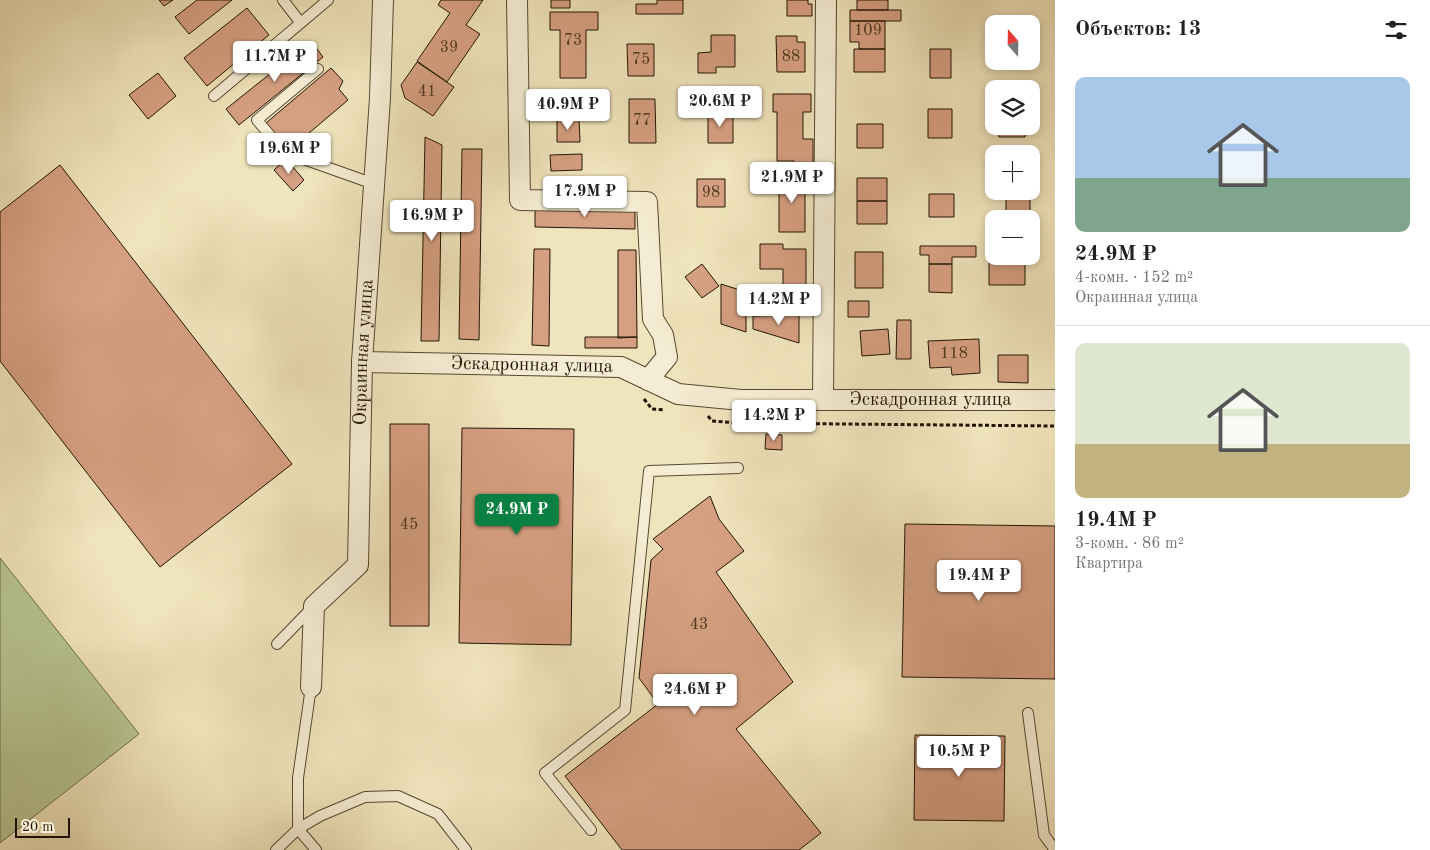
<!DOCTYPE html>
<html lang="ru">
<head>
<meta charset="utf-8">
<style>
	body { margin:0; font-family:"Old Standard TT",serif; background:#f2f2f2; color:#202124; height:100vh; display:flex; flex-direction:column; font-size:19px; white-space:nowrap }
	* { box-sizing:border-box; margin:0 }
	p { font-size:16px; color:#757577 }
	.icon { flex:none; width:28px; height:28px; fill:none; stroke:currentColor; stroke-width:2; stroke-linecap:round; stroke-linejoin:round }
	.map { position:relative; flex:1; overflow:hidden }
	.panel { display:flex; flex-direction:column; background:#fff; width:375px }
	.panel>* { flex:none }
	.needle { width:32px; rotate:340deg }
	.buttons { position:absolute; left:985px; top:15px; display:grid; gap:10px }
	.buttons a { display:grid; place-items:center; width:55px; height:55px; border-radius:10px; background:#fff; box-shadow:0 2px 8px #0003; font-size:25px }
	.scale { position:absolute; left:15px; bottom:12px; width:55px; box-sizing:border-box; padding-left:5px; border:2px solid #221403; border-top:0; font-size:14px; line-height:18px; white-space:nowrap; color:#221403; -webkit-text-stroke:4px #f5edd3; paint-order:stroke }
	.price { position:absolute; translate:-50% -42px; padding:0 11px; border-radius:5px; background:#fff; color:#222; font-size:16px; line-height:32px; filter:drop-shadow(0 1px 2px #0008) }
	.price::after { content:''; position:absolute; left:50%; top:30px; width:15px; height:11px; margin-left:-8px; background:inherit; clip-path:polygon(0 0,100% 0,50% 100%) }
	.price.on { background:#0b8043; color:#fff }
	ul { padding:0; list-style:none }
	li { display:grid; align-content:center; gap:10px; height:265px; padding:0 20px }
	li+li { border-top:1px solid #e0e0e0 }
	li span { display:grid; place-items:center; height:155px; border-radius:10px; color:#555 }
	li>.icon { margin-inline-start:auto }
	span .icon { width:90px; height:90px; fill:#fffc; stroke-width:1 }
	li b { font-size:21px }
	h2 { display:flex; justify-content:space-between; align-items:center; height:60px; padding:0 20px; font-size:21px }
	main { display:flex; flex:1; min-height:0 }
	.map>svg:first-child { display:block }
	.green { fill:#b7c592; stroke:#6c6c4a }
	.building { fill:#d59f81; stroke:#221403 }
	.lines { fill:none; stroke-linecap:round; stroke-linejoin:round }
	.lane-casing { stroke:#564831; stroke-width:12 }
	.street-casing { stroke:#564831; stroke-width:22 }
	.path { stroke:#221403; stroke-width:3; stroke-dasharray:4 2.5; stroke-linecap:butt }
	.lane { stroke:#f5edd3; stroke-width:10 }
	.street { stroke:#f5edd3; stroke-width:20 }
	.labels { text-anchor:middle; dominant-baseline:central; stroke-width:4; stroke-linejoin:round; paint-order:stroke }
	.number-label { font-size:16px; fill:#4f3722 }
	.street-label { font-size:19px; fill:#221403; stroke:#f5edd3 }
</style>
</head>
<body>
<main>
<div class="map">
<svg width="1055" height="850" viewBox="0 0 1055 850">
	<rect width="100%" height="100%" fill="#f0e4bc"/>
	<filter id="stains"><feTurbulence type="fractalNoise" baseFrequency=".004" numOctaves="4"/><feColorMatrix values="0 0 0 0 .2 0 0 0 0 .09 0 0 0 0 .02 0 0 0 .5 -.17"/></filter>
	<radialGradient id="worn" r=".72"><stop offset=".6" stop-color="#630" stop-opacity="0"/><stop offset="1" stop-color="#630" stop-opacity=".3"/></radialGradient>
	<path class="green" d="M0,558L139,734L0,843Z"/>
	<path class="building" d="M159,0H173L164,6Z
		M197,0H232L189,34L175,17Z
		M441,0H483L466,25L480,34L447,82L417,61L450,13L438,5Z
		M551,0H570V8H551Z
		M657,0H683V14H636V4H657Z
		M787,0H808V4H812V16H787Z
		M857,0H888V10H857Z
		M247,8L269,35L207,86L184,58Z
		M850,10H901V21H850Z
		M550,12H598V30H586V78H560V30H550Z
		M850,21H885V49H859V42H850Z
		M711,35H735V67H716V73H698V53L711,52Z
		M776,36H797V42H805V72H777Z
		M311,41L323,57L239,125L226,109Z
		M627,44H654V76H628Z
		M1031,45L1032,66H1004V61H1031Z
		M854,49H885V72H854Z
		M930,49H951V78H930Z
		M417,62L454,87L433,116L405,98L401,85Z
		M331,68L343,81L339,89L348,100L289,150L266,123Z
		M158,73L176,96L148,119L129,95Z
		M773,94H811V112H803V139H813V172H793L794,161H777V112H773Z
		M629,99H655L656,143H629Z
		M928,109H952V138H928Z
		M708,113H733V143H708Z
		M579,119L580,142H557V120Z
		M857,124H883V148H857Z
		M999,126H1025V137H999Z
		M425,137L442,145L439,341H421Z
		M462,149H482L479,340L459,339Z
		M582,154V170L551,171L550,155Z
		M286,159L304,180L293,191L274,170Z
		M60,165L292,464L160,567L0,361V212Z
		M779,176H805V232H779Z
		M857,178H887V201H857Z
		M697,179H725V207H697Z
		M1006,191H1030V219H1006Z
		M929,194H954V217H929Z
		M857,201H887V224H857Z
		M535,208L635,209V229L535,227Z
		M760,244H783V249H806V307H783V269H760Z
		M920,246H976V257H952V264H929V255H920Z
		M534,249H550L549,346L532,345Z
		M618,250H636L637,337L618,338Z
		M989,250H994V256H1025V285H989Z
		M855,252H883V288H855Z
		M702,264L719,286L702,298L685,277Z
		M929,264H952V293L929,292Z
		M721,284L746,292V332L721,324Z
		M848,301H869V317H848Z
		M799,315V343L753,329V316Z
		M897,320H911V359H896Z
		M888,329L890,354L862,356L860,331Z
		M585,337H637V348H585Z
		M979,339L980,373L952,375L951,367L930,368L928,341Z
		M998,355H1028V383L998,382Z
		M390,424H429V626H390Z
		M462,428L574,429L571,645L459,643Z
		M766,434L782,435V450L765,449Z
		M710,496L719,519L744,551L716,572L793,682L736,729L821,833L799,850H622L565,776L658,704L639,678L651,560L663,549L653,539Z
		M905,524L1055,526V679L902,677Z
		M915,735L1005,736L1004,821L914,820Z"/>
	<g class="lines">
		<defs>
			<path id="lane" d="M283,0L300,22
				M318,69L257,120L284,152L374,184
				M214,96L328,0
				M277,644L312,608
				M311,687L298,778V829L316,850
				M1028,713L1044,835L1055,850
				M591,830L545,773L625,710L649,471L738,468
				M276,850L298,829L320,816L365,797L398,796L438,814L466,850"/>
			<g id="street">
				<path d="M517,0L520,200L647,202L653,319L663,335L667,357L648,380"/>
				<path id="s1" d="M362,362L621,367L678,394L741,400H1055"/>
				<path d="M823,400L826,0"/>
				<path id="s2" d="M311,687L314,606L358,565L362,362L380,98L383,0"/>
			</g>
		</defs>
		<use href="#lane" class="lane-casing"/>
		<use href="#street" class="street-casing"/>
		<path class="path" d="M644,399L652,409L665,410
			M708,416L712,421L740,423L1055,426"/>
		<use href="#lane" class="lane"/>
		<use href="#street" class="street"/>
	</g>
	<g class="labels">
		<g class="number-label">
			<text x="868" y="31">109</text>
			<text x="573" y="41">73</text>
			<text x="449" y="48">39</text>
			<text x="791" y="57">88</text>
			<text x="641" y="60">75</text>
			<text x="427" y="92">41</text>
			<text x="642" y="121">77</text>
			<text x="711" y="193">98</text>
			<text x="954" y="354">118</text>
			<text x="409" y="525">45</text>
			<text x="699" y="625">43</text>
		</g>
		<g class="street-label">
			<text stroke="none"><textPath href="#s2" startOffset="354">Окраинная улица</textPath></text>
			<text stroke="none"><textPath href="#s1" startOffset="170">Эскадронная улица</textPath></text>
			<text stroke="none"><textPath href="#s1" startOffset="575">Эскадронная улица</textPath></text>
		</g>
	</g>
	<rect width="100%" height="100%" filter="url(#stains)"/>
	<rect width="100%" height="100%" fill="url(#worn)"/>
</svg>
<div class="buttons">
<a><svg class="needle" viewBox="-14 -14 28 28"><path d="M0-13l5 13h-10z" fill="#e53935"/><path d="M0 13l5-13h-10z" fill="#757577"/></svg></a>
<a><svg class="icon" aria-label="layers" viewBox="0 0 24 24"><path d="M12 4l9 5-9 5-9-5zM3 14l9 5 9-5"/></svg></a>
<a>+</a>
<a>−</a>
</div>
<div class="scale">20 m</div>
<b class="price" style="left:275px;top:83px">11.7M ₽</b>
<b class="price" style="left:720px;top:128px">20.6M ₽</b>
<b class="price" style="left:568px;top:131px">40.9M ₽</b>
<b class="price" style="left:289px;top:175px">19.6M ₽</b>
<b class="price" style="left:792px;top:204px">21.9M ₽</b>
<b class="price" style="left:585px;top:218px">17.9M ₽</b>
<b class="price" style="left:432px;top:242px">16.9M ₽</b>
<b class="price" style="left:779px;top:326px">14.2M ₽</b>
<b class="price" style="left:774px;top:442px">14.2M ₽</b>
<b class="price on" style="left:517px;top:536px">24.9M ₽</b>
<b class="price" style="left:979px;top:602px">19.4M ₽</b>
<b class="price" style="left:695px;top:716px">24.6M ₽</b>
<b class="price" style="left:959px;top:778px">10.5M ₽</b>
</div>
<section class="panel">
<h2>Объектов: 13<svg class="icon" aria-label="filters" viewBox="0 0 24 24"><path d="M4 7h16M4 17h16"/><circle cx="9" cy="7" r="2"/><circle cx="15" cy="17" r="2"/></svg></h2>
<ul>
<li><span style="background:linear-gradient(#a9c7e8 65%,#7fa58c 0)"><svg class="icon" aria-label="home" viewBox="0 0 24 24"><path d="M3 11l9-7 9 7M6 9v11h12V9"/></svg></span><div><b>24.9M ₽</b><p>4-комн. · 152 m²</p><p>Окраинная улица</p></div></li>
<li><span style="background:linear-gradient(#dfe7d0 65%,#c2b280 0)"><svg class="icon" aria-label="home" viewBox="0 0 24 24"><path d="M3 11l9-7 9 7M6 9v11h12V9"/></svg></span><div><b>19.4M ₽</b><p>3-комн. · 86 m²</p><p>Квартира</p></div></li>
</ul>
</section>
</main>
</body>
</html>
